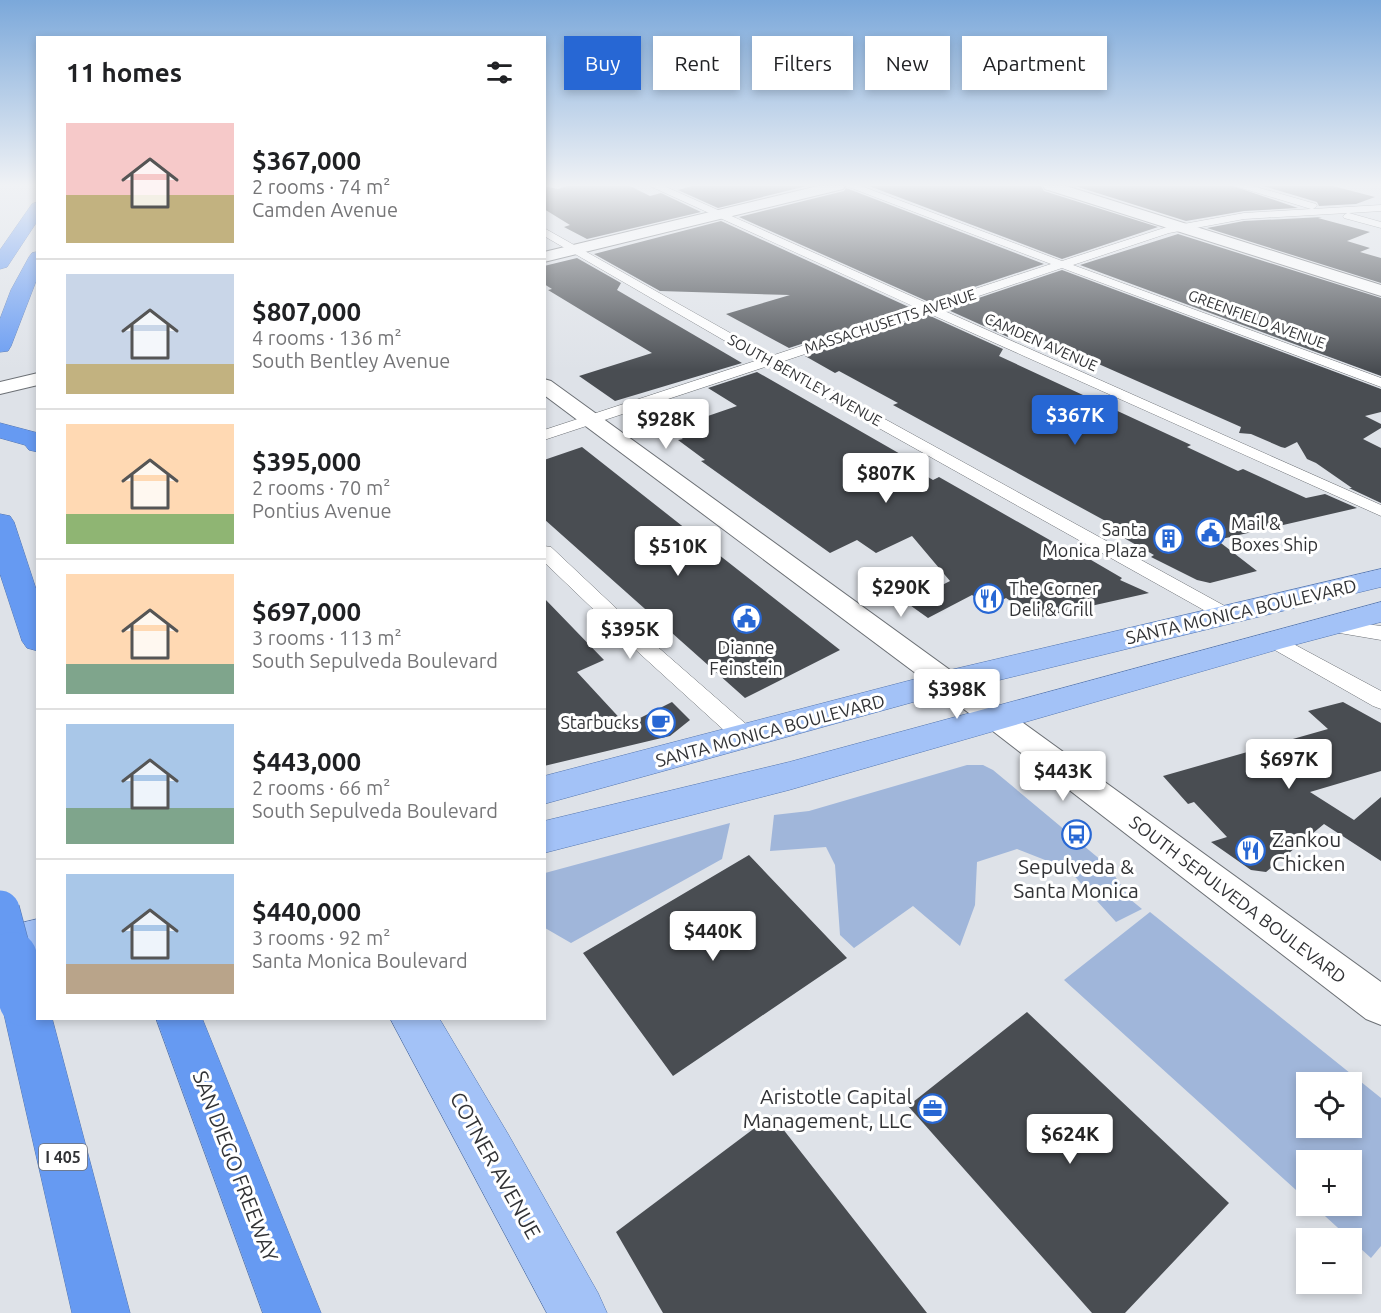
<!DOCTYPE html>
<html lang="en">
<head>
<meta charset="utf-8">
<style>
	body { margin:0; font-family:Ubuntu,sans-serif; background:#f2f2f2; color:#202124; height:100vh; display:flex; flex-direction:column; font-size:22px; white-space:nowrap }
	* { box-sizing:border-box; margin:0 }
	p { font-size:20px; color:#757577 }
	.icon { flex:none; width:33px; height:33px; fill:none; stroke:currentColor; stroke-width:2; stroke-linecap:round; stroke-linejoin:round }
	.map { position:relative; flex:1; overflow:hidden }
	.drawer { position:absolute; left:36px; top:36px; width:510px; height:984px; display:flex; flex-direction:column; background:#fff; border-radius:0px; box-shadow:0 3px 9px #0003 }
	.drawer>* { flex:none }
	.banner { position:absolute; left:564px; top:36px; width:570px; height:54px; display:flex; gap:12px }
	.buttons { position:absolute; left:1296px; top:1072px; display:grid; gap:12px }
	.buttons a { display:grid; place-items:center; width:66px; height:66px; border-radius:0px; background:#fff; box-shadow:0 3px 9px #0003; font-size:30px }
	.price { position:absolute; translate:-50% -51px; padding:0 14px; border-radius:6px; background:#fff; color:#222; font-size:20px; line-height:39px; filter:drop-shadow(0 2px 3px #0008) }
	.price::after { content:''; position:absolute; left:50%; top:36px; width:18px; height:14px; margin-left:-9px; background:inherit; clip-path:polygon(0 0,100% 0,50% 100%) }
	.price.on { background:#2767d4; color:#fff }
	ul { padding:0; list-style:none }
	li { display:flex; align-items:center; gap:18px; height:150px; padding:0 30px }
	li+li { border-top:2px solid #e0e0e0 }
	li span { display:grid; place-items:center; flex:none; width:168px; height:120px; border-radius:0px; color:#555 }
	li>.icon { margin-inline-start:auto }
	span .icon { width:72px; height:72px; fill:#fffc; stroke-width:1 }
	li b { font-size:26px }
	h2 { display:flex; justify-content:space-between; align-items:center; height:72px; padding:0 30px; font-size:26px }
	.pill { padding:0 21px; border-radius:0px; background:#fff; box-shadow:0 3px 9px #0003; font-size:21px; line-height:54px }
	.pill.on { background:#2767d4; color:#fff }
	.map>svg:first-child { display:block }
	.green { fill:#a0b6da; fill-rule:evenodd }
	.building { fill:#494d52 }
	.lines { fill:none; stroke-linecap:round; stroke-linejoin:round }
	.street-casing { stroke:#6c7075; stroke-width:1 }
	.secondary-casing { stroke:#6c7075; stroke-width:2 }
	.primary-casing { stroke:#5476b0; stroke-width:1 }
	.highway-casing { stroke:#5476b0; stroke-width:1 }
	.street { fill:#fff; fill-rule:evenodd }
	.secondary { fill:#fff; fill-rule:evenodd }
	.primary { fill:#a3c2f7; fill-rule:evenodd }
	.highway { fill:#669af2; fill-rule:evenodd }
	.highway-bridge-far1-casing { stroke:#5476b0; stroke-width:40; stroke-linecap:butt }
	.highway-bridge-casing { stroke:#5476b0; stroke-width:52; stroke-linecap:butt }
	.highway-bridge-far1 { stroke:#669af2; stroke-width:39 }
	.highway-bridge { stroke:#669af2; stroke-width:50 }
	.labels { text-anchor:middle; dominant-baseline:central; stroke-width:6; stroke-linejoin:round; paint-order:stroke }
	.far-street-label { font-size:15px; fill:#323336; stroke:#fff }
	.shield { fill:#fff; stroke:#707072; stroke-width:1.5 }
	.shield-label { font-size:16px; font-weight:bold; fill:#323336 }
	.poi-label { font-size:18px; fill:#323336; stroke:#fff; text-anchor:start }
	.street-label { font-size:18px; fill:#323336; stroke:#fff }
	.near-poi-label { font-size:21px; fill:#323336; stroke:#fff; text-anchor:start }
	.near-street-label { font-size:21px; fill:#323336; stroke:#fff }
</style>
</head>
<body>
<div class="map">
<svg width="1381" height="1313" viewBox="0 0 1381 1313">
	<rect width="100%" height="100%" fill="#dee2e8"/>
	<path class="green" d="M967,765H983L993,770L1108,866L1131,900L1142,909L1116,922L1068,869L1017,849L977,862L975,905L960,946L913,906L854,948L840,935L835,865L826,847L770,851L774,815L809,811Z
		M730,823L722,859L571,943L545,928V873Z
		M1150,912L1381,1098V1246L1371,1258L1314,1206H1352V1161H1306V1199L1064,980ZM1306,1083H1352V1128H1306Z"/>
	<path class="building" d="M544,186L558,189L567,186H630L650,196L661,193L701,212L587,239L564,227L570,225L544,209Z
		M692,186H807L718,208L678,190Z
		M869,186H1041L1044,191L1158,227L1062,259Z
		M1075,186H1233L1298,208L1244,211L1186,221Z
		M1263,186H1333L1375,197L1356,204L1319,206L1317,202Z
		M846,188L1044,264L929,302L739,217L844,191Z
		M1322,217L1318,218L1370,232L1347,241L1370,248L1360,252L1381,258V283L1207,228L1244,221Z
		M721,221L911,308L789,348L726,314L790,295L660,291L594,254Z
		M1178,234L1381,298V376L1080,265Z
		M577,258L621,283L617,290L742,363L615,401L579,376L652,353L548,290L552,289L544,284V266Z
		M1062,270L1381,389V412L1365,416L1381,424V428L1363,439L1381,448V503L1349,488H1352L1316,463L1307,459L1297,442L1285,448L1281,447L1251,434L1239,433L1241,427L1076,354L1012,327L1008,337L946,309Z
		M928,315L1003,349L999,356L1191,445L1187,447L1238,471L1243,469L1306,498L1325,494L1357,508L1217,540L1257,571L1210,583L1197,580L1151,557L1154,555L1124,538L1133,536L893,405L898,403L839,371L835,373L805,356Z
		M757,372L902,455L895,457L933,480L939,477L1069,551L1074,550L1122,578L1120,580L1149,593L1037,618L1006,598L989,607L972,595L928,618L907,603L950,581L912,536L876,553L857,540L830,553L701,461L705,460L678,440L683,439L670,429L737,406L708,388Z
		M582,447L700,540L840,650L745,698L544,519V460Z
		M544,598L604,660L577,672L626,725L672,702L690,720L670,736L544,766Z
		M1343,702L1381,723V771L1310,792L1354,820L1381,797V861L1324,824L1266,872L1251,870L1211,842L1227,837L1194,802L1188,804L1163,776L1328,729L1308,711Z
		M749,855L847,958L673,1076L583,953Z
		M1027,1012L1229,1203L1125,1313H1092L908,1106Z
		M772,1115L927,1313H663L616,1232Z"/>
	<g class="lines">
		<defs>
			<path id="street" d="M650,186H664L929,304L1051,264L846,186H861L1062,261L1167,227L1244,213L1311,209L1235,186H1253L1316,204L1317,206L1313,209L1381,205V211L1349,213L1381,222V228L1344,218L1343,216L1347,213L1244,219L1169,233L1073,265L1381,378V387L1062,268L940,309L1381,505V516L928,313L781,362L1232,610L1235,614L1232,618L1225,620L1218,618L768,366L544,440V430L758,360L544,236V228L771,356L917,308Z
				M544,546L551,547L652,642L754,731L757,737L754,743L746,745L738,743L638,652L544,562Z
				M1329,619L1381,626V640L1322,630L1319,625L1322,620Z
				M1273,633L1381,691V709L1373,706L1266,645L1263,640L1266,635Z"/>
			<path id="secondary" d="M818,186H845L843,189L544,262V252Z
				M1043,186H1066L1381,285V296L1045,189Z
				M38,373V385L0,394V382Z
				M544,379L551,381L1381,982V1025L1366,1019L985,725L544,395Z"/>
			<path id="primary" d="M1381,569V587L946,693L544,804V776L946,671Z
				M1381,602V622L1283,648L789,790L544,853V821L789,762Z
				M38,919V957L0,966V928Z
				M390,1018H439L508,1134L598,1293L607,1313H547Z"/>
			<path id="highway" d="M38,202V220L7,267L0,269V250L32,204Z
				M38,252V276L11,346L8,351L0,352V319L11,290L29,257L32,253Z
				M0,423L38,433V452L29,450L25,445L0,438Z
				M0,514L10,516L14,522L38,595V651L27,648L22,641L0,574Z
				M24,980L38,985V1018H52L130,1313H72L1,1001L8,986Z
				M156,1018H202L321,1313H263Z"/>
		</defs>
		<use href="#street" class="street-casing"/>
		<use href="#secondary" class="secondary-casing"/>
		<use href="#primary" class="primary-casing"/>
		<use href="#highway" class="highway-casing"/>
		<use href="#street" class="street"/>
		<use href="#secondary" class="secondary"/>
		<use href="#primary" class="primary"/>
		<use href="#highway" class="highway"/>
		<defs>
			<path id="highway-bridge-far1" d="M0,910L13,959"/>
			<path id="highway-bridge" d="M12,957L24,1001"/>
		</defs>
		<use href="#highway-bridge-far1" class="highway-bridge-far1-casing"/>
		<use href="#highway-bridge" class="highway-bridge-casing"/>
		<use href="#highway-bridge-far1" class="highway-bridge-far1"/>
		<use href="#highway-bridge" class="highway-bridge"/>
	</g>
	<linearGradient id="sky" x2="0" y2="1"><stop stop-color="#7ba8da"/><stop offset="0.5" stop-color="#f0f2f5"/><stop offset="1" stop-color="#f0f2f5" stop-opacity="0"/></linearGradient>
	<rect width="1381" height="370" fill="url(#sky)"/>
	<defs>
		<symbol id="civic-ring" viewBox="-11 -11 22 22"><circle r="9.5" fill="#fff" stroke="#2767d4" stroke-width="1.5"/><path d="M-.6-6.5H3V-4.5H.6V-3L4-1V1h2V6H-6V1h2V-1L-.6-3ZM-1.2 2.5V6h2.4V2.5Z" fill="#2767d4"/></symbol>
		<symbol id="building-ring" viewBox="-11 -11 22 22"><circle r="9.5" fill="#fff" stroke="#2767d4" stroke-width="1.5"/><path d="M-4-6H4V6H1V3H-1V6H-4ZM-2.5-4.3h1.7v1.8h-1.7ZM.8-4.3h1.7v1.8H.8ZM-2.5-1h1.7V.8h-1.7ZM.8-1h1.7V.8H.8Z" fill="#2767d4"/></symbol>
		<symbol id="restaurant-ring" viewBox="-11 -11 22 22"><circle r="9.5" fill="#fff" stroke="#2767d4" stroke-width="1.5"/><path d="M-5-6h1v4h1v-4h1v4h1v-4h1v5L-1.5 .5V6h-2V.5L-5-1ZM5-6V6H3V1.5H1.5Q1.5-4 5-6Z" fill="#2767d4"/></symbol>
		<symbol id="cafe-ring" viewBox="-11 -11 22 22"><circle r="9.5" fill="#fff" stroke="#2767d4" stroke-width="1.5"/><path d="M-5.5-4.5H6V0H3Q3 3.5 0 3.5H-2.5Q-5.5 3.5-5.5 0ZM3-3.2v2h1.7v-2ZM-6 4.5H4V6H-6Z" fill="#2767d4"/></symbol>
		<symbol id="bus-ring" viewBox="-11 -11 22 22"><circle r="9.5" fill="#fff" stroke="#2767d4" stroke-width="1.5"/><path d="M-5-6H5V4H4V6H2V4H-2V6H-4V4H-5ZM-3.5-4V0h7V-4ZM-3.5 1.2v1.5H-2V1.2ZM2 1.2v1.5H3.5V1.2Z" fill="#2767d4"/></symbol>
		<symbol id="office-ring" viewBox="-11 -11 22 22"><circle r="9.5" fill="#fff" stroke="#2767d4" stroke-width="1.5"/><path d="M-6-3h4V-5.5h4V-3h4V5H-6ZM-1-4.5V-3h2v-1.5ZM-6 0V1H6V0Z" fill="#2767d4"/></symbol>
	</defs>
	<g fill-rule="evenodd">
		<use href="#civic-ring" x="1194" y="516" width="33" height="33"/>
		<use href="#building-ring" x="1152" y="522" width="33" height="33"/>
		<use href="#restaurant-ring" x="972" y="582" width="33" height="33"/>
		<use href="#civic-ring" x="730" y="602" width="33" height="33"/>
		<use href="#cafe-ring" x="644" y="706" width="33" height="33"/>
		<use href="#bus-ring" x="1060" y="818" width="33" height="33"/>
		<use href="#restaurant-ring" x="1234" y="834" width="33" height="33"/>
		<use href="#office-ring" x="916" y="1092" width="33" height="33"/>
	</g>
	<g class="labels">
		<g class="far-street-label">
			<text transform="translate(1257 319) rotate(20)">GREENFIELD AVENUE</text>
			<text transform="translate(890 321) rotate(-18)">MASSACHUSETTS AVENUE</text>
			<text transform="translate(1041 342) rotate(24)">CAMDEN AVENUE</text>
			<text transform="translate(805 380) rotate(29)">SOUTH BENTLEY AVENUE</text>
		</g>
		<rect class="shield" x="39" y="1144" width="48" height="26" rx="4.5"/>
		<g class="shield-label">
			<text x="63" y="1157">I 405</text>
		</g>
		<g class="poi-label">
			<text x="1231" y="523">Mail &amp;<tspan x="1231" dy="21">Boxes Ship</tspan></text>
			<text x="1147" y="529" text-anchor="end">Santa<tspan x="1147" dy="21">Monica Plaza</tspan></text>
			<text x="1009" y="588">The Corner<tspan x="1009" dy="21">Deli &amp; Grill</tspan></text>
			<text x="746" y="647" text-anchor="middle">Dianne<tspan x="746" dy="21">Feinstein</tspan></text>
			<text x="639" y="722" text-anchor="end">Starbucks</text>
		</g>
		<g class="street-label">
			<text transform="translate(1241 611) rotate(-13)">SANTA MONICA BOULEVARD</text>
			<text transform="translate(770 730) rotate(-15)">SANTA MONICA BOULEVARD</text>
			<text transform="translate(1238 899) rotate(37)">SOUTH SEPULVEDA BOULEVARD</text>
		</g>
		<g class="near-poi-label">
			<text x="1272" y="839">Zankou<tspan x="1272" dy="24">Chicken</tspan></text>
			<text x="1076" y="866" text-anchor="middle">Sepulveda &amp;<tspan x="1076" dy="24">Santa Monica</tspan></text>
			<text x="912" y="1096" text-anchor="end">Aristotle Capital<tspan x="912" dy="24">Management, LLC</tspan></text>
		</g>
		<g class="near-street-label">
			<text transform="translate(496 1165) rotate(61)">COTNER AVENUE</text>
			<text transform="translate(236 1166) rotate(69)">SAN DIEGO FREEWAY</text>
		</g>
	</g>
</svg>
<div class="buttons">
<a><svg class="icon" aria-label="locate" viewBox="0 0 24 24"><circle cx="12" cy="12" r="6"/><path d="M12 2v4M12 18v4M2 12h4M18 12h4"/></svg></a>
<a>+</a>
<a>−</a>
</div>
<b class="price on" style="left:1075px;top:446px">$367K</b>
<b class="price" style="left:666px;top:450px">$928K</b>
<b class="price" style="left:886px;top:504px">$807K</b>
<b class="price" style="left:678px;top:577px">$510K</b>
<b class="price" style="left:901px;top:618px">$290K</b>
<b class="price" style="left:630px;top:660px">$395K</b>
<b class="price" style="left:957px;top:720px">$398K</b>
<b class="price" style="left:1289px;top:790px">$697K</b>
<b class="price" style="left:1063px;top:802px">$443K</b>
<b class="price" style="left:713px;top:962px">$440K</b>
<b class="price" style="left:1070px;top:1165px">$624K</b>
<div class="banner">
<a class="pill on">Buy</a>
<a class="pill">Rent</a>
<a class="pill">Filters</a>
<a class="pill">New</a>
<a class="pill">Apartment</a>
</div>
<section class="drawer">
<h2>11 homes<svg class="icon" aria-label="filters" viewBox="0 0 24 24"><path d="M4 7h16M4 17h16"/><circle cx="9" cy="7" r="2"/><circle cx="15" cy="17" r="2"/></svg></h2>
<ul>
<li><span style="background:linear-gradient(#f6c9c9 60%,#c2b280 0)"><svg class="icon" aria-label="home" viewBox="0 0 24 24"><path d="M3 11l9-7 9 7M6 9v11h12V9"/></svg></span><div><b>$367,000</b><p>2 rooms · 74 m²</p><p>Camden Avenue</p></div></li>
<li><span style="background:linear-gradient(#c9d6e8 75%,#c2b280 0)"><svg class="icon" aria-label="home" viewBox="0 0 24 24"><path d="M3 11l9-7 9 7M6 9v11h12V9"/></svg></span><div><b>$807,000</b><p>4 rooms · 136 m²</p><p>South Bentley Avenue</p></div></li>
<li><span style="background:linear-gradient(#ffd9b3 75%,#8fb573 0)"><svg class="icon" aria-label="home" viewBox="0 0 24 24"><path d="M3 11l9-7 9 7M6 9v11h12V9"/></svg></span><div><b>$395,000</b><p>2 rooms · 70 m²</p><p>Pontius Avenue</p></div></li>
<li><span style="background:linear-gradient(#ffd9b3 75%,#7fa58c 0)"><svg class="icon" aria-label="home" viewBox="0 0 24 24"><path d="M3 11l9-7 9 7M6 9v11h12V9"/></svg></span><div><b>$697,000</b><p>3 rooms · 113 m²</p><p>South Sepulveda Boulevard</p></div></li>
<li><span style="background:linear-gradient(#a9c7e8 70%,#7fa58c 0)"><svg class="icon" aria-label="home" viewBox="0 0 24 24"><path d="M3 11l9-7 9 7M6 9v11h12V9"/></svg></span><div><b>$443,000</b><p>2 rooms · 66 m²</p><p>South Sepulveda Boulevard</p></div></li>
<li><span style="background:linear-gradient(#a9c7e8 75%,#b9a48a 0)"><svg class="icon" aria-label="home" viewBox="0 0 24 24"><path d="M3 11l9-7 9 7M6 9v11h12V9"/></svg></span><div><b>$440,000</b><p>3 rooms · 92 m²</p><p>Santa Monica Boulevard</p></div></li>
</ul>
</section>
</div>
</body>
</html>
